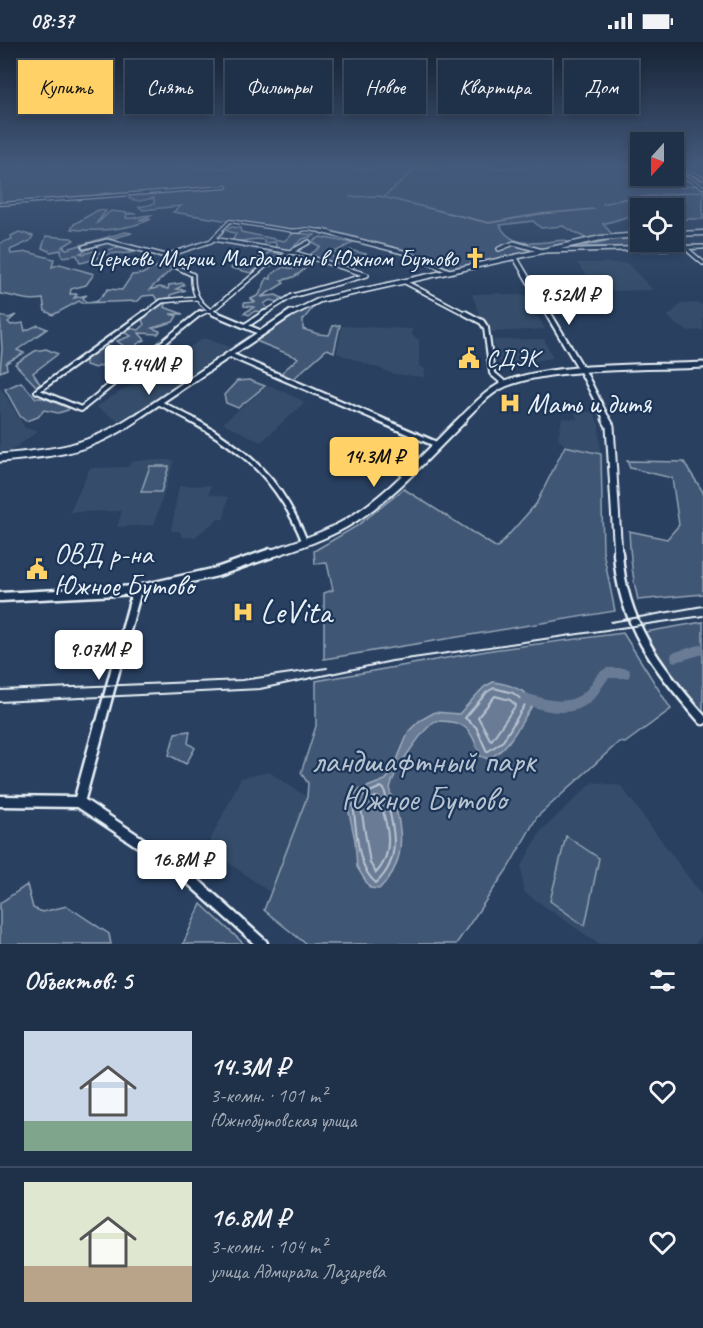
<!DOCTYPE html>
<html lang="ru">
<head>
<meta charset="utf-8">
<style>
	body { margin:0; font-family:Caveat,sans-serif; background:#2c3c53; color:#f1f3f6; height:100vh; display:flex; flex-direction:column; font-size:22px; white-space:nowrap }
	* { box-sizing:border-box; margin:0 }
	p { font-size:20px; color:#a1a9b4 }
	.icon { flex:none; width:33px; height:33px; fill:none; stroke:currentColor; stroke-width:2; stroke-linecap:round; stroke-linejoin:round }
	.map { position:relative; height:902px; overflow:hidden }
	.sheet { display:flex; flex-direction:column; background:#1f3049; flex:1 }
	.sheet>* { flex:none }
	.banner { position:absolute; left:18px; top:18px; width:668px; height:54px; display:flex; gap:12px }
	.needle { width:39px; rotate:201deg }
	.fabs { position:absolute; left:630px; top:90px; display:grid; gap:12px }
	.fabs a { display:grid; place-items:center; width:54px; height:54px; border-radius:0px; background:#1f3049; box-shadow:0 3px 9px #0003,0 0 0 2px #3c4b61; font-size:30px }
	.price { position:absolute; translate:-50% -51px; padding:0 14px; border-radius:6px; background:#fff; color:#222; font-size:20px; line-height:39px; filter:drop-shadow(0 2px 3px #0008) }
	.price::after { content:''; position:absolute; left:50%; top:36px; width:18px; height:14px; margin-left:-9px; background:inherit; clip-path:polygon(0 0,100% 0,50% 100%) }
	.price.on { background:#ffd166; color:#111 }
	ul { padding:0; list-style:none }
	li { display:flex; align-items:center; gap:18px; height:150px; padding:0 24px }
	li+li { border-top:2px solid #3c4b61 }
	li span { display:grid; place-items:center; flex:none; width:168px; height:120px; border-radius:0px; color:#555 }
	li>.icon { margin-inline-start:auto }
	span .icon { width:72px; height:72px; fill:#fffc; stroke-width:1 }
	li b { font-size:26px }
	h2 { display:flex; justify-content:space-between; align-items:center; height:72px; padding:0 24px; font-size:26px }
	.chip { padding:0 21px; border-radius:0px; background:#1f3049; box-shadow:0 3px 9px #0003,0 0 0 2px #3c4b61; font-size:21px; line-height:54px }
	.chip.on { background:#ffd166; color:#111 }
	.status { display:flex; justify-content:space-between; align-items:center; height:42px; padding:0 30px; background:#1f3049; direction:ltr }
	.status svg { height:16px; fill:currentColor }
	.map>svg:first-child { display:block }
	.built { fill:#364d6b }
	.green { fill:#415774; stroke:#94a4b6; stroke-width:1.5 }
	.water { fill:#6b7c95; stroke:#9dabbd; stroke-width:1.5 }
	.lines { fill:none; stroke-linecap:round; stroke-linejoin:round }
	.shore { stroke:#b6c2d0; stroke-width:2 }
	.stream { stroke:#9dabbd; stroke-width:1.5 }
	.river { fill:#6b7c95; fill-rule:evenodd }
	.street-far3-casing { stroke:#e8f1f8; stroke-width:4.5 }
	.street-far2-casing { stroke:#e8f1f8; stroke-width:6 }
	.street-far1-casing { stroke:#e8f1f8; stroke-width:8 }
	.street-casing { stroke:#e8f1f8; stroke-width:9 }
	.secondary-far4-casing { stroke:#e8f1f8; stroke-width:7 }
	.secondary-far3-casing { stroke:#e8f1f8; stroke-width:9 }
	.secondary-far2-casing { stroke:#e8f1f8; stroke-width:11 }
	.secondary-far1-casing { stroke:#e8f1f8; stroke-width:13 }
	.secondary-casing { stroke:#e8f1f8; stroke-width:15 }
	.street-far3 { stroke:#1d3557; stroke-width:2 }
	.street-far2 { stroke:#1d3557; stroke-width:3 }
	.street-far1 { stroke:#1d3557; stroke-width:4 }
	.street { stroke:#1d3557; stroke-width:4.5 }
	.secondary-far4 { stroke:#1d3557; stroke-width:4 }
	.secondary-far3 { stroke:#1d3557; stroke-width:5 }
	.secondary-far2 { stroke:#1d3557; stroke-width:7 }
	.secondary-far1 { stroke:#1d3557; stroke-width:8 }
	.secondary { stroke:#1d3557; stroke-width:10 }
	.rail-far1 { stroke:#e8f1f8; stroke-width:1.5 }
	.rail { stroke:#e8f1f8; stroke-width:2 }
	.labels { text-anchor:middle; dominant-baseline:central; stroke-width:4.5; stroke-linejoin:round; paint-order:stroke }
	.far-poi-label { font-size:24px; fill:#e8f1f8; stroke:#1d3557; text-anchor:end }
	.poi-label { font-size:28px; fill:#e8f1f8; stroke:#1d3557; text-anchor:start }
	.near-poi-label { font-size:33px; fill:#e8f1f8; stroke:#1d3557; text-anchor:start }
	.near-park-label { font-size:33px; fill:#b6c3d0; stroke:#1d3557 }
</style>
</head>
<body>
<div class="status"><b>08:37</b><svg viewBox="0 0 49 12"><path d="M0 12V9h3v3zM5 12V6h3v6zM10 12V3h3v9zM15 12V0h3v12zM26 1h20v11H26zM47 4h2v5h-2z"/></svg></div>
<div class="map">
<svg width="703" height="902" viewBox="0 0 703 902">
	<rect width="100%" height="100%" fill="#294061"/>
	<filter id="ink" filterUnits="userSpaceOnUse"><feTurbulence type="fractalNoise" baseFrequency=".0167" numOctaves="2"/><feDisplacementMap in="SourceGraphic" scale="12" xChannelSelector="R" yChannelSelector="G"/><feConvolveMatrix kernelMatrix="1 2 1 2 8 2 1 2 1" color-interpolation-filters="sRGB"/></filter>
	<g filter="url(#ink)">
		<path class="built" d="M577,221H627L653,248L611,249L599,234H587Z
			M500,251L506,253H525L545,287L492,290L488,281L480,275L472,252Z
			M700,261L703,264V288L689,289L676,283L668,274L681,262Z
			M342,284L412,287V293L419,298V324L425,327L424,335L394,332L337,311Z
			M204,296L230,305L122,381L96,365Z
			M544,297L553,316L500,324L493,298Z
			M269,343L305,360L261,400L223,381Z
			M0,345L25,386L38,389L11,409H0Z
			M575,370H594L599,384L600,411L566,404L558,397L562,376L577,377Z
			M145,418H174L154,483L117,485L122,469L70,470L90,426L128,425L131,420Z
			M211,443L209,452L228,455L224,477H218L195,495H183L179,489H171L179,444Z
			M269,730L307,755L271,851L207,805L241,736Z
			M593,740L621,744L703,855V892L695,902H599L524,850L521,825L541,789Z"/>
		<path class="green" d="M0,124L410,127L630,124L640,129V134H660L680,145L703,143V177H680L674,174V166H640V171L603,182L612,192L587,197L563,184L541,186L533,179L500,183C511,208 540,200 564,198L569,201L451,227L428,217L307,188L298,190L173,170L181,164L143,168L139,165L154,162V156L140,159L129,157L131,152L105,151L85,156L0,161Z
			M98,168L106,169L96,182L111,169L136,172H127L126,176C135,178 142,172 153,173L139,178L151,177C129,188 95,190 71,187L74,182Z
			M232,185L240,186L241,190L284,199L294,191L316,193L303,197L289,208L277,206L275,200L264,201V198C251,195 244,201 232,199L236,192L225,188Z
			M19,190L33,194L30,199L10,208L11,212L28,210L54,217L52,225L60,222L94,232L86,243L71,247L70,252H77L74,256L87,253L83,256L86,260L97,259L108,247L122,248L132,233L142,232L166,220L165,223L173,226L149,248L160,245L168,247L169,243L183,241L184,243L176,247L186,248L170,253V256L157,258L154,253L143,254L138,259L82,261L79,259L53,273L45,269L43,257C27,260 17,254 0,252V201L12,197L11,194Z
			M125,190L132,191L81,205L98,203L80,211L84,212L96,208L99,211L121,204L135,210C126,213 117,210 109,212C99,215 91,219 80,221L77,213L62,215L61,208L51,210L42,206L46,194L71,196L74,198L62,205L67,207Z
			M320,195L352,201L331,212L335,219L339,220L350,208L366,212L353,227L308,214L320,205L312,200Z
			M640,195V200L674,199L679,204L580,205L619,196Z
			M270,210L279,211V215L251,231L231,226L237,220H252Z
			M297,216L312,217C305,229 294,237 281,238L284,241L261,255L276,253L282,256L277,260L270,258L264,262L268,267L262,270L255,269L249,273L244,271L254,265L244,264V261L255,260L251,257L259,253L267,236L271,237V233L283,225L294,227L300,219Z
			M166,260L164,265L183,272H170L177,274L173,280L152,286L160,289L158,292L139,291L145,298L137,302L138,310L95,326L86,323V316L104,303L123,309L125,305L117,299L131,294L125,291L128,286L139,288L144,283L142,277Z
			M314,264L303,278V287L318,292L329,293L333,284L340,283L334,310L327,307L292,338L279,333L298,316L256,299L297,271Z
			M16,273L8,280L11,283L23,281L25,289L38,283L47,287L17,308L24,311L6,321L7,327L0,330L2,307L0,274L9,276Z
			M46,307L58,312L33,331L40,342L37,345L15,322L35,309Z
			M249,338L265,344L238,366L226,361L224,353L237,339Z
			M21,340L36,356H44L69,366L68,368L58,371L44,368L38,375L26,379L20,374L5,347Z
			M565,404L601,412L603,510L615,569L324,617V551L333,548L327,521L315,522L314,509L357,484L404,447L497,506L536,462Z
			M627,419L684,420L703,450V552L638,558C632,534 630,513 629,489L667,497L679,483L672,436L630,426Z
			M150,424H169L161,450H141Z
			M703,580V670L665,624L645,590Z
			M623,591L671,667L625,701L619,700L537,775L508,826L456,902H306L264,868L307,755L308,741L301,731L316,684V639L492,608Z
			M190,689L188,701L195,706L186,722L169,713L175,691Z
			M566,794L599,816L585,884L550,859Z
			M27,843L33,866L42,870L67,864L109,892L111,902H0V861Z
			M201,862L244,902H183Z"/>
		<path class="water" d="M493,640C510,642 524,647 535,660C520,680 511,706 488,717L480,714C471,687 466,678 435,679C422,689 390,733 390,749C391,755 395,764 397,771C404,800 402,826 379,847L370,846L357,825L355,798L347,761L357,749L385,738L391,732L409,689L419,679L435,670L459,672L484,645Z"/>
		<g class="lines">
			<path class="shore" d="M494,646L513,651L526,661L503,699L487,710L476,685L465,676L487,650Z
				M495,654L510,658L516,663L491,699L478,675Z
				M381,745L384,747C392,780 405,815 376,841C356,825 357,787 353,763L361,754Z
				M375,755L379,756C387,781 396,810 376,831L370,821L361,766Z"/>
			<path class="stream" d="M674,127L703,139
				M385,154L418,125
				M350,155L379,154L489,181L540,172L594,167
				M603,162L624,157L703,149"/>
			<path class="river" d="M703,602V612L676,620L672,619L671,615L672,611Z
				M607,626H625L629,627L630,631L629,635L625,636H609C603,642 600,650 594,656C575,677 549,670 526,663L522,661L520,657L522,653L526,651C547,658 571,666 588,646C594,638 597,630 607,626Z"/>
			<defs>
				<path id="street-far3" d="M675,124L703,136
					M674,130L703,145
					M0,162L226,145
					M219,190L230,179L294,189L307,187L329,190"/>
				<path id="street-far2" d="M292,189H300
					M321,189L403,210L449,229
					M674,196L703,221
					M213,197L296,211L367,233L292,254L262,273
					M84,205L107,199L166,214L169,221L193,233C192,253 200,263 217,273
					M499,207L514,201L542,209L703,205
					M166,214L211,199L221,189
					M403,239L468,273
					M211,269L265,224L309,200
					M143,273L162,259L197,256
					M198,273L209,268"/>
				<path id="street-far1" d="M145,271L37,349L81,367L200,271
					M214,271L262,291
					M465,271L482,280L486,286L492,331L505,342
					M245,284L265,271
					M230,313L381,378
					M160,361L193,378"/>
				<path id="street" d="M190,377C247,408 281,440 305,500
					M378,377L438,403"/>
				<path id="secondary-far4" d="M674,192L703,191
					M515,215L549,273
					M289,273L320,258L601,196L640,193"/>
				<path id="secondary-far3" d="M548,271L582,328L607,378
					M132,378L291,271
					M461,378C473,367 484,353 499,345C542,322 651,326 703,323"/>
				<path id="secondary-far2" d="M606,377L610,384L618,513
					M0,416C55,411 88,408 134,377
					M267,513C293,504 320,496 345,482C390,456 426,413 463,377"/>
				<path id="secondary-far1" d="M618,511C622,581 658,627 703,678
					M0,555L137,548L217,530L271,511
					M100,684L137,548"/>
				<path id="secondary" d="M0,759L79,760L177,825L262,902
					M79,760L100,683"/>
			</defs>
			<use href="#street-far3" class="street-far3-casing"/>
			<use href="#street-far2" class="street-far2-casing"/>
			<use href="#street-far1" class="street-far1-casing"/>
			<use href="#street" class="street-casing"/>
			<use href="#secondary-far4" class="secondary-far4-casing"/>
			<use href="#secondary-far3" class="secondary-far3-casing"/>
			<use href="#secondary-far2" class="secondary-far2-casing"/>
			<use href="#secondary-far1" class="secondary-far1-casing"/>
			<use href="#secondary" class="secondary-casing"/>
			<use href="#street-far3" class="street-far3"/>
			<use href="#street-far2" class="street-far2"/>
			<use href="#street-far1" class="street-far1"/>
			<use href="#street" class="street"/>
			<use href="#secondary-far4" class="secondary-far4"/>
			<use href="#secondary-far3" class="secondary-far3"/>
			<use href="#secondary-far2" class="secondary-far2"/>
			<use href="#secondary-far1" class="secondary-far1"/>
			<use href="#secondary" class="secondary"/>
			<path class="rail-far1" d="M378,124H428"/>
			<path class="rail" d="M611,580L703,564
				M0,648L242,638L327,626
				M0,660L260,647L392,619L703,574"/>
		</g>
	</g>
	<linearGradient id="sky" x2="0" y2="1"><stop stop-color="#172335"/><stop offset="0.49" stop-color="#43597b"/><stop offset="1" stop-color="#43597b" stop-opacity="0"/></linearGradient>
	<rect width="703" height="251" fill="url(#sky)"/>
	<defs>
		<symbol id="church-bare" viewBox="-9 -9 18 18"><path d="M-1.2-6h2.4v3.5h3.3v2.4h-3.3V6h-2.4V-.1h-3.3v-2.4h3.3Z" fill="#ffd166" stroke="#1d3557" stroke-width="2.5" paint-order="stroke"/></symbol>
		<symbol id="civic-bare" viewBox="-9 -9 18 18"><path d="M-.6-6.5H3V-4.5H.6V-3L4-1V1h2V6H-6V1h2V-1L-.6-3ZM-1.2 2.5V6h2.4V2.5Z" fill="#ffd166" stroke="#1d3557" stroke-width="2.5" paint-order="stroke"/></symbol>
		<symbol id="hospital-bare" viewBox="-9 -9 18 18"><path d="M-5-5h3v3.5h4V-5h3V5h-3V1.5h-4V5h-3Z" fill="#ffd166" stroke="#1d3557" stroke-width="2.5" paint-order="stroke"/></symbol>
	</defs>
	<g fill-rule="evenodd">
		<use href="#church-bare" x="460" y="201" width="30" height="30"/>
		<use href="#civic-bare" x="454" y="301" width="30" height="30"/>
		<use href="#hospital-bare" x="495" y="346" width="30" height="30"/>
		<use href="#civic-bare" x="22" y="512" width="30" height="30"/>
		<use href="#hospital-bare" x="228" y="555" width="30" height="30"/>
	</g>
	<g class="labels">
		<g class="far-poi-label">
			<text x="458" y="216">Церковь Марии Магдалины в Южном Бутово</text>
			<text x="486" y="316" text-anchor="start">СДЭК</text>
		</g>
		<g class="poi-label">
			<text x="527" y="361">Мать и дитя</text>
			<text x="54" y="511">ОВД р-на<tspan x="54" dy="32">Южное Бутово</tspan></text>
		</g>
		<g class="near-poi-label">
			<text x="260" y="570">LeVita</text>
		</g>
		<g class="near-park-label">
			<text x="424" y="719">ландшафтный парк<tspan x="424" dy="38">Южное Бутово</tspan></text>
		</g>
	</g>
</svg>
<div class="fabs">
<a><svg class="needle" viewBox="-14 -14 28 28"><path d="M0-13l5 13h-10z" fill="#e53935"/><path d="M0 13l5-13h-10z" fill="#a1a9b4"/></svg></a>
<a><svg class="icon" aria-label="locate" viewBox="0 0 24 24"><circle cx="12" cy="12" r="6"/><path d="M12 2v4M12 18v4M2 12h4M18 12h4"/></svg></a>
</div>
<b class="price" style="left:569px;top:284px">9.52M ₽</b>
<b class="price" style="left:149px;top:354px">9.44M ₽</b>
<b class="price on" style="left:374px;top:446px">14.3M ₽</b>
<b class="price" style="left:99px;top:639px">9.07M ₽</b>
<b class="price" style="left:182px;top:849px">16.8M ₽</b>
<div class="banner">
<a class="chip on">Купить</a>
<a class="chip">Снять</a>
<a class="chip">Фильтры</a>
<a class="chip">Новое</a>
<a class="chip">Квартира</a>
<a class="chip">Дом</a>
</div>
</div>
<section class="sheet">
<h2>Объектов: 5<svg class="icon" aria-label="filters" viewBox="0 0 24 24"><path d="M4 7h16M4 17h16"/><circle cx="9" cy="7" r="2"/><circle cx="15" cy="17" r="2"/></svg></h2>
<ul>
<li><span style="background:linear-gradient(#c9d6e8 75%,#7fa58c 0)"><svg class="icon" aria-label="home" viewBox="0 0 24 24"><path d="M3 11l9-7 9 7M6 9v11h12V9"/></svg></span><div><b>14.3M ₽</b><p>3-комн. · 101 m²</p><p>Южнобутовская улица</p></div><svg class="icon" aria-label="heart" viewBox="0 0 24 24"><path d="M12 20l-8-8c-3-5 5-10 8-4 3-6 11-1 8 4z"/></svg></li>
<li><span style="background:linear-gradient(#dfe7d0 70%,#b9a48a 0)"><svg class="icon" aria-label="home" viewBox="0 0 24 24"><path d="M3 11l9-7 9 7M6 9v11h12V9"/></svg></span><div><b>16.8M ₽</b><p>3-комн. · 104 m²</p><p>улица Адмирала Лазарева</p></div><svg class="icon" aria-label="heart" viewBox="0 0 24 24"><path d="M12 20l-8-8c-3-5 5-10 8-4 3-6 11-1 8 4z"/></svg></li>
</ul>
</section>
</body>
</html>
